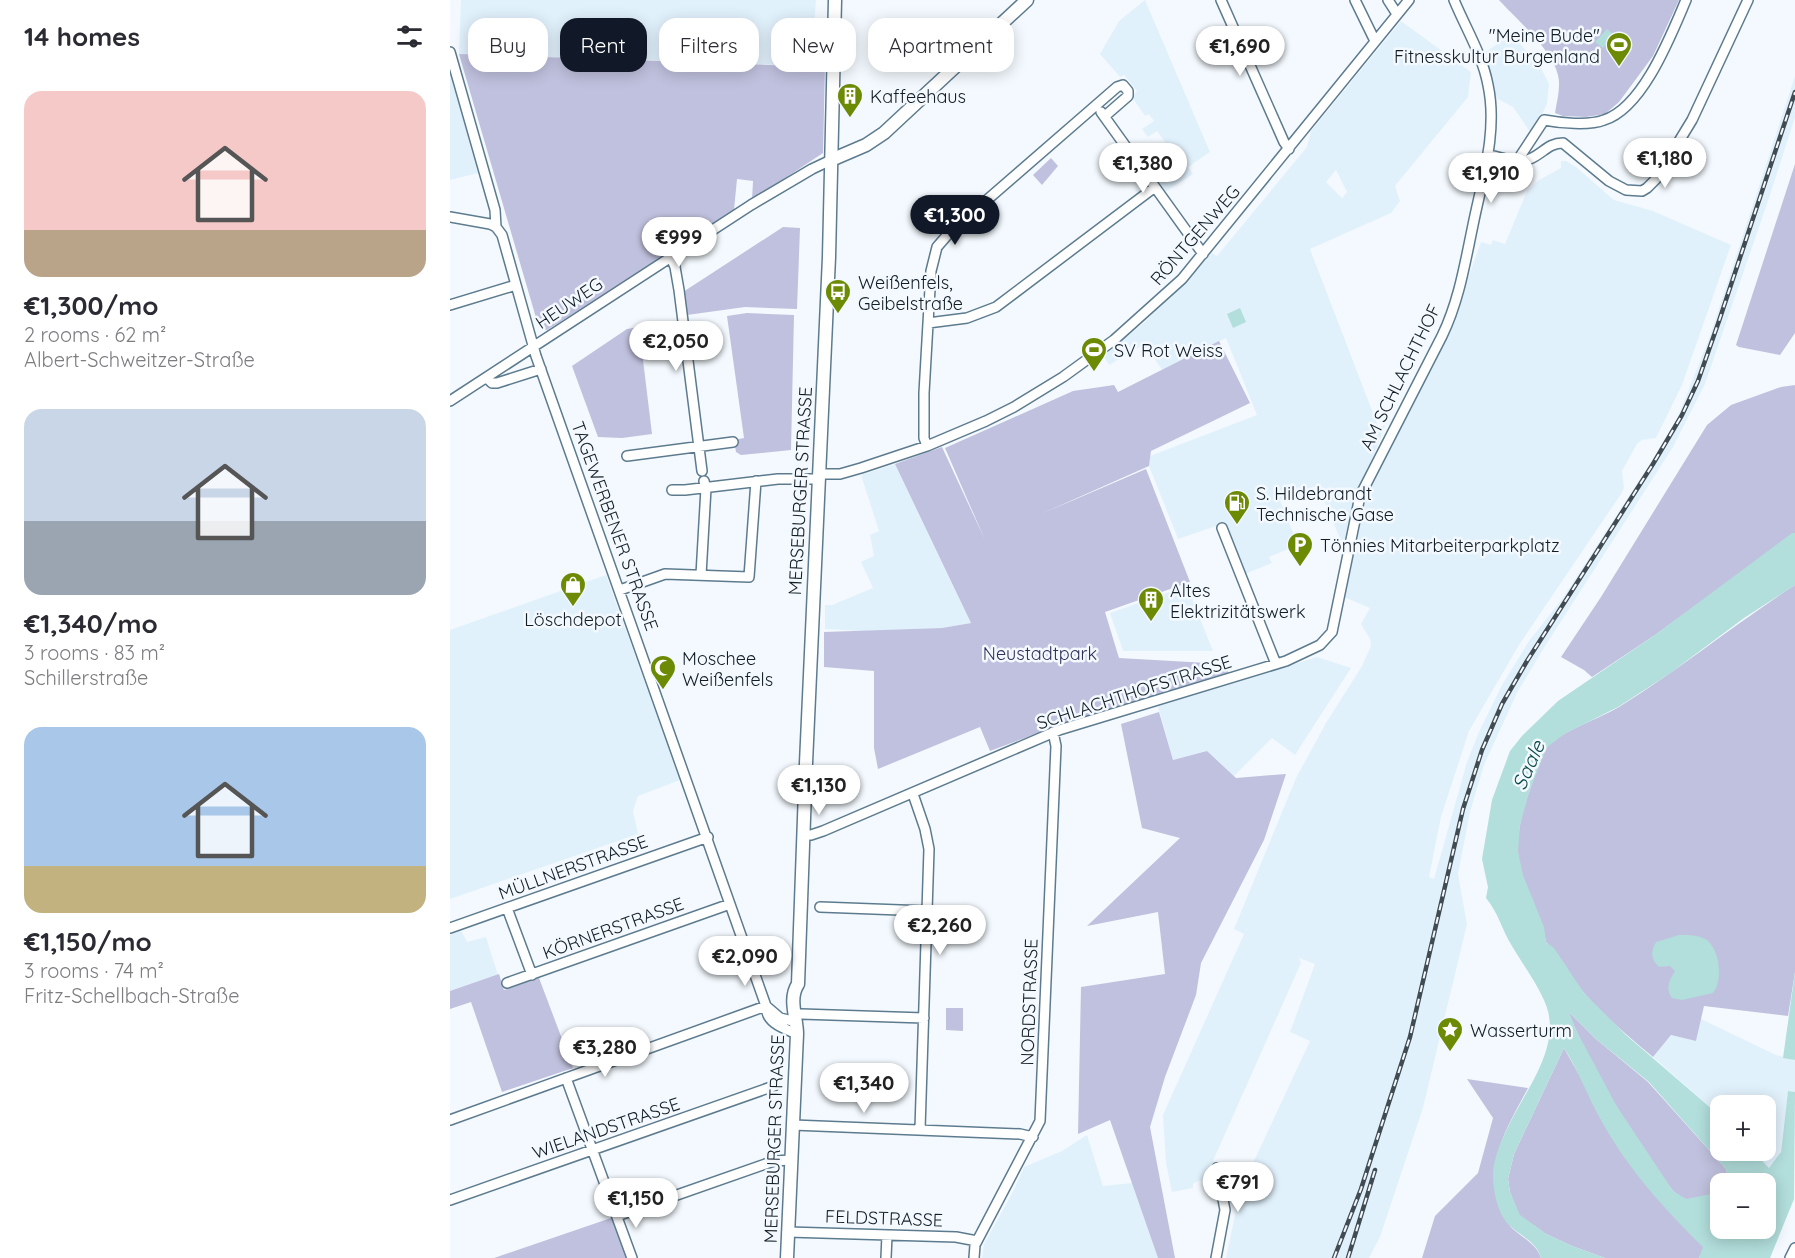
<!DOCTYPE html>
<html lang="en">
<head>
<meta charset="utf-8">
<style>
	body { margin:0; font-family:Quicksand,sans-serif; background:#f2f2f3; color:#2b2b33; height:100vh; display:flex; flex-direction:column; font-size:22px; white-space:nowrap }
	* { box-sizing:border-box; margin:0 }
	p { font-size:20px; color:#7c7c81 }
	.icon { flex:none; width:33px; height:33px; fill:none; stroke:currentColor; stroke-width:2; stroke-linecap:round; stroke-linejoin:round }
	.map { position:relative; flex:1; overflow:hidden }
	.sheet { display:flex; flex-direction:column; background:#fff; width:450px }
	.sheet>* { flex:none }
	.banner { position:absolute; left:18px; top:18px; width:570px; height:54px; display:flex; gap:12px }
	.fabs { position:absolute; left:1260px; top:1095px; display:grid; gap:12px }
	.fabs a { display:grid; place-items:center; width:66px; height:66px; border-radius:12px; background:#fff; box-shadow:0 3px 15px #0003; font-size:30px }
	.price { position:absolute; translate:-50% -51px; padding:0 14px; border-radius:21px; background:#fff; color:#222; font-size:20px; line-height:39px; filter:drop-shadow(0 2px 3px #0008) }
	.price::after { content:''; position:absolute; left:50%; top:36px; width:18px; height:14px; margin-left:-9px; background:inherit; clip-path:polygon(0 0,100% 0,50% 100%) }
	.price.current { background:#111827; color:#fff }
	ul { padding:0; list-style:none }
	li { display:grid; align-content:center; gap:12px; height:318px; padding:0 24px }
	li span { display:grid; place-items:center; height:186px; border-radius:18px; color:#555 }
	li>.icon { margin-inline-start:auto }
	span .icon { width:108px; height:108px; fill:#fffc; stroke-width:1 }
	li b { font-size:26px }
	h2 { display:flex; justify-content:space-between; align-items:center; height:72px; padding:0 24px; font-size:26px }
	.pill { padding:0 21px; border-radius:18px; background:#fff; box-shadow:0 3px 15px #0003; font-size:21px; line-height:54px }
	.pill.current { background:#111827; color:#fff }
	main { display:flex; flex:1; min-height:0 }
	.map>svg:first-child { display:block }
	.built { fill:#e1f1fc; fill-rule:evenodd }
	.green { fill:#c0c1de }
	.water { fill:#b2dedb; fill-rule:evenodd }
	.lines { fill:none; stroke-linecap:round; stroke-linejoin:round }
	.minor-casing { stroke:#5d7b8e; stroke-width:12 }
	.major-casing { stroke:#5d7b8e; stroke-width:15 }
	.minor { stroke:#fff; stroke-width:9 }
	.major { stroke:#fff; stroke-width:12 }
	.rail-casing { stroke:#404b52; stroke-width:4.5 }
	.rail { stroke:#f3f9fe; stroke-width:2; stroke-dasharray:7; stroke-linecap:butt }
	.labels { text-anchor:middle; dominant-baseline:central; stroke-width:5; stroke-linejoin:round; paint-order:stroke }
	.poi-label { font-size:18px; fill:#121e26; stroke:#f3f9fe; text-anchor:start }
	.street-label { font-size:18px; fill:#121e26; stroke:#f3f9fe }
	.park-label { font-size:18px; fill:#312f5a; stroke:#f3f9fe }
	.water-label { font-size:20px; font-style:italic; fill:#0b4b49; stroke:#f3f9fe }
</style>
</head>
<body>
<main>
<section class="sheet">
<h2>14 homes<svg class="icon" aria-label="filters" viewBox="0 0 24 24"><path d="M4 7h16M4 17h16"/><circle cx="9" cy="7" r="2"/><circle cx="15" cy="17" r="2"/></svg></h2>
<ul>
<li><span style="background:linear-gradient(#f6c9c9 75%,#b9a48a 0)"><svg class="icon" aria-label="home" viewBox="0 0 24 24"><path d="M3 11l9-7 9 7M6 9v11h12V9"/></svg></span><div><b>€1,300/mo</b><p>2 rooms · 62 m²</p><p>Albert-Schweitzer-Straße</p></div></li>
<li><span style="background:linear-gradient(#c9d6e8 60%,#9aa5b1 0)"><svg class="icon" aria-label="home" viewBox="0 0 24 24"><path d="M3 11l9-7 9 7M6 9v11h12V9"/></svg></span><div><b>€1,340/mo</b><p>3 rooms · 83 m²</p><p>Schillerstraße</p></div></li>
<li><span style="background:linear-gradient(#a9c7e8 75%,#c2b280 0)"><svg class="icon" aria-label="home" viewBox="0 0 24 24"><path d="M3 11l9-7 9 7M6 9v11h12V9"/></svg></span><div><b>€1,150/mo</b><p>3 rooms · 74 m²</p><p>Fritz-Schellbach-Straße</p></div></li>
</ul>
</section>
<div class="map">
<svg width="1345" height="1258" viewBox="0 0 1345 1258">
	<rect width="100%" height="100%" fill="#f3f9fe"/>
	<path class="built" d="M11,0H366L361,66L9,54Z
		M695,0L760,152L738,167L743,174L715,192L692,161L717,145L707,131L698,137L692,129L704,121L699,114L695,116L682,97L687,91L674,75L670,77L650,54L669,21Z
		M951,21L1021,72L1018,97L945,186L950,201L941,213L860,249L928,426H935L914,481L903,503L893,546L868,485L830,500L848,545L819,557L822,563L795,574L775,523L728,539L699,466L700,456L807,415L776,338L712,370L695,344L659,365L653,355L694,323L762,253L767,256L857,147L861,131ZM886,170L897,192L892,198L876,182Z
		M1061,34L1090,66L1099,84L1097,104L1090,119L1080,132L1063,107L1046,98L1036,52Z
		M0,73L28,173L0,180Z
		M1345,76V117L1319,198L1255,384L1223,447L1092,651L1067,693L1034,765L1020,812L1008,874L1017,924L973,1108L930,1237L919,1258H776L790,1191L860,1041L840,1032L865,964L849,958L851,963L763,1161L764,1193L750,1180L743,1184V1188L722,1192L716,1163L713,1115L794,934L784,929L846,778L876,723L912,666L921,646L920,639L911,624L920,608L894,597L916,493L1001,326L1031,242L1041,245L1043,240L1055,244L1077,191L1089,180L1111,168V161H1116L1126,167L1164,200L1203,211L1281,245L1232,385L1206,438L1192,440L1187,444L1172,471L1174,488L1171,494L1069,645L1019,731L991,817L979,877L984,879L1017,762L1029,732L1052,685L1079,641L1113,598L1135,564L1214,442L1229,414L1260,336Z
		M445,464L521,623L492,628L415,631L375,629V605H382L423,588L411,562L424,556L420,535L429,531L411,475Z
		M156,575L230,780L188,796L183,811L188,834L0,899V630Z
		M737,586L763,651H673L660,613Z
		M867,657L901,668L845,755L822,738L784,776L757,751L723,760L708,706Z
		M9,931L12,932L17,942L36,937L48,975L0,991V935Z
		M1251,1019L1326,1055L1345,1060V1092L1338,1091L1331,1152L1319,1168L1303,1151L1316,1150V1106H1270V1116L1203,1057L1221,1035L1246,1041Z
		M637,1135L653,1186L682,1183L708,1258H532L534,1244L564,1190L574,1167L612,1151Z"/>
	<path class="green" d="M1049,0H1229L1203,56L1169,102L1155,114L1136,117L1113,116L1105,113C1107,100 1111,87 1108,75C1102,49 1067,20 1049,0Z
		M9,54L375,67L373,153L302,200L303,181L287,179L284,210L241,241L97,330L89,328Z
		M601,158L608,166L592,185L583,175Z
		M1345,164V333L1330,355L1289,347L1286,345Z
		M333,227L350,228L347,309L295,307L237,315L233,292Z
		M297,313L344,315L341,450L291,455L286,452L284,440L294,438L277,316Z
		M189,327L202,434L172,438L148,437L122,366L177,329Z
		M769,341L800,403L701,451L699,466L591,514L696,469L740,582L655,612L669,658L775,664L779,674L604,727L540,751L530,727L428,769L424,748V671L374,667V632L492,628L521,623L445,464L492,447L535,540L495,448L623,391L664,385L668,392Z
		M1345,385V533L1205,635L1142,677L1134,670L1111,657L1151,597L1257,425L1281,405L1331,387Z
		M1345,585V972L1338,1016L1254,1006L1246,1041L1221,1035L1203,1057C1179,1037 1155,1017 1135,994C1120,978 1113,956 1096,942C1091,911 1069,883 1068,851C1067,821 1079,791 1090,763C1092,758 1094,751 1097,747C1109,732 1151,718 1169,707C1230,669 1285,624 1345,585Z
		M709,712L723,760L757,751L786,778L836,774L814,840L751,963L746,995L715,1077L700,1127L725,1258H708L660,1120L628,1134L631,987L715,974L708,912L637,926L730,838L692,828L671,724Z
		M338,952L334,958L309,963L307,958Z
		M49,974L54,990L89,978L123,1068L52,1092L21,1002L0,1009V991Z
		M496,1008H513V1031L496,1030Z
		M1118,1011L1146,1039L1198,1082L1276,1169L1279,1183L1270,1184V1190C1264,1195 1244,1201 1236,1199C1232,1198 1226,1193 1223,1191C1183,1134 1143,1075 1118,1011Z
		M1114,1048L1128,1073L1225,1216L1254,1247L1249,1258H1155L1122,1246L1096,1234L1069,1215L1060,1192L1058,1179L1064,1154Z
		M1017,1079L1078,1088C1059,1124 1033,1164 1050,1205C1052,1210 1054,1217 1057,1222C1066,1236 1086,1241 1091,1258H972L985,1216L1028,1173L1043,1118Z
		M161,1218L162,1220H164L177,1258H44Z"/>
	<path class="water" d="M1157,29L1164,35L1153,48L1145,42Z
		M790,308L796,322L783,328L777,314Z
		M1342,533H1345V585L1294,618L1219,674L1168,707L1116,733L1097,747L1080,789L1070,825L1068,852L1073,875L1094,927L1096,942L1104,948L1134,993L1176,1035L1270,1116V1150L1303,1151L1319,1168L1331,1152L1338,1091L1345,1092L1344,1199L1320,1258H1249L1253,1247C1215,1210 1178,1169 1152,1122C1138,1098 1129,1071 1114,1048L1064,1154L1058,1179L1060,1192L1070,1215L1096,1234L1122,1246L1155,1258H1091C1087,1241 1068,1235 1057,1223C1047,1211 1043,1190 1043,1175C1043,1157 1054,1135 1062,1119C1079,1086 1111,1044 1096,1005C1088,984 1073,965 1062,946C1052,930 1048,912 1036,898L1038,887L1032,859L1042,800L1060,751L1072,736L1108,701L1205,635ZM1119,1012L1146,1039L1199,1082L1276,1169L1279,1183L1316,1184V1228H1270V1190L1266,1193L1236,1199L1223,1191L1166,1105L1125,1028Z
		M1229,935C1239,935 1251,935 1258,941C1270,952 1273,981 1263,993L1232,1000L1222,998C1215,988 1219,981 1225,971L1220,966L1209,967C1201,960 1200,952 1206,942Z
		M1345,972V1060L1333,1058Z"/>
	<g class="lines">
		<defs>
			<path id="minor" d="M771,0L834,142L839,149
				M905,0L925,41
				M938,0L947,14
				M0,52L45,210L46,227L52,235L86,356L316,1006C316,1023 333,1028 347,1034
				M651,112L753,254
				M1038,155C1051,157 1069,165 1082,158C1094,152 1099,143 1113,143L1159,181L1176,190L1192,191L1197,188L1206,179L1242,120L1298,0
				M1070,160L1071,155L1094,120C1110,123 1139,126 1154,120C1193,108 1221,35 1236,0
				M0,217L40,224L46,227
				M221,257L225,267L229,290L252,471
				M0,305L66,285
				M478,323L517,318L546,307L705,187
				M37,378L42,383H47L91,369
				M0,401L301,205L362,169L381,160
				M477,446L474,438V393L481,271L487,247L500,232L667,87L673,85L678,91V96L655,116
				M177,456L283,442
				M369,474H390L411,468L477,446L536,421L564,407L613,377L664,340L732,279L959,0
				M222,490H235L328,479H369
				M772,528L826,664
				M251,575L256,488L254,481
				M170,590L215,574L299,577L306,481
				M463,794L475,829L479,849L470,1129
				M353,835H361L373,831L609,730L836,661L870,645L882,632L910,496L992,336C1009,301 1015,263 1023,225C1032,180 1048,132 1038,85C1032,54 1016,29 1004,0
				M370,907L477,911
				M57,908L82,975
				M0,928L258,837
				M57,983L280,904
				M316,1006L330,1018L347,1022
				M351,1014L474,1018
				M116,1078L182,1258
				M0,1120L316,1006
				M343,1125L570,1134L583,1137
				M0,1200L324,1086
				M167,1216L324,1161L341,1160
				M338,1232L506,1237L527,1241
				M436,1258L437,1235
				M524,1258L525,1245L590,1121L606,746L603,732
				M766,1258L775,1210L767,1168
				M1340,1258L1345,1248"/>
			<path id="major" d="M381,160L416,145L434,133L577,0
				M337,1258L347,1034C347,1018 338,999 348,984L356,763L379,257L385,0"/>
		</defs>
		<use href="#minor" class="minor-casing"/>
		<use href="#major" class="major-casing"/>
		<use href="#minor" class="minor"/>
		<use href="#major" class="major"/>
		<defs>
			<path id="rail" d="M884,1258L911,1189L960,1037L1013,809L1032,750L1052,704L1077,661L1203,464L1232,415L1248,381L1269,321L1345,92
				M898,1258L925,1170"/>
		</defs>
		<use href="#rail" class="rail-casing"/>
		<use href="#rail" class="rail"/>
	</g>
	<defs>
		<symbol id="stadium-pin" viewBox="-11 -11 22 30"><path d="M0 17L-7.5 6A9.5 9.5 0 1 1 7.5 6Z" fill="#6c8a04" stroke="#f3f9fe"/><path d="M0-5a6.5 5 0 1 0 0 10a6.5 5 0 1 0 0-10ZM-3.5-1.8h7v3.6h-7Z" fill="#fff"/></symbol>
		<symbol id="building-pin" viewBox="-11 -11 22 30"><path d="M0 17L-7.5 6A9.5 9.5 0 1 1 7.5 6Z" fill="#6c8a04" stroke="#f3f9fe"/><path d="M-4-6H4V6H1V3H-1V6H-4ZM-2.5-4.3h1.7v1.8h-1.7ZM.8-4.3h1.7v1.8H.8ZM-2.5-1h1.7V.8h-1.7ZM.8-1h1.7V.8H.8Z" fill="#fff"/></symbol>
		<symbol id="bus-pin" viewBox="-11 -11 22 30"><path d="M0 17L-7.5 6A9.5 9.5 0 1 1 7.5 6Z" fill="#6c8a04" stroke="#f3f9fe"/><path d="M-5-6H5V4H4V6H2V4H-2V6H-4V4H-5ZM-3.5-4V0h7V-4ZM-3.5 1.2v1.5H-2V1.2ZM2 1.2v1.5H3.5V1.2Z" fill="#fff"/></symbol>
		<symbol id="fuel-pin" viewBox="-11 -11 22 30"><path d="M0 17L-7.5 6A9.5 9.5 0 1 1 7.5 6Z" fill="#6c8a04" stroke="#f3f9fe"/><path d="M-5.5-6h7V0h2V4h1.3V-2.5L3-4.5l.8-.8L6-3V5H2.5V1h-1V6h-7ZM-4.2-4.7v3.2H.2V-4.7Z" fill="#fff"/></symbol>
		<symbol id="parking-pin" viewBox="-11 -11 22 30"><path d="M0 17L-7.5 6A9.5 9.5 0 1 1 7.5 6Z" fill="#6c8a04" stroke="#f3f9fe"/><path d="M-3.5-5.5H1a3.5 3.5 0 0 1 0 7H-1V5.5H-3.5ZM-1-3.4V-.6H.8a1.4 1.4 0 0 0 0-2.8Z" fill="#fff"/></symbol>
		<symbol id="shop-pin" viewBox="-11 -11 22 30"><path d="M0 17L-7.5 6A9.5 9.5 0 1 1 7.5 6Z" fill="#6c8a04" stroke="#f3f9fe"/><path d="M-5-2.5h2.3a2.7 3.5 0 0 1 5.4 0H5L5.5 6h-11ZM-1.5-2.5h3a1.5 2.3 0 0 0-3 0Z" fill="#fff"/></symbol>
		<symbol id="mosque-pin" viewBox="-11 -11 22 30"><path d="M0 17L-7.5 6A9.5 9.5 0 1 1 7.5 6Z" fill="#6c8a04" stroke="#f3f9fe"/><path d="M3.5-4.9A6 6 0 1 0 3.5 4.9A5 5 0 1 1 3.5-4.9Z" fill="#fff"/></symbol>
		<symbol id="sight-pin" viewBox="-11 -11 22 30"><path d="M0 17L-7.5 6A9.5 9.5 0 1 1 7.5 6Z" fill="#6c8a04" stroke="#f3f9fe"/><path d="M0-6L1.8-2.2L6-1.7L2.9 1.2L3.7 5.4L0 3.3L-3.7 5.4L-2.9 1.2L-6-1.7L-1.8-2.2Z" fill="#fff"/></symbol>
	</defs>
	<g fill-rule="evenodd">
		<use href="#stadium-pin" x="1154" y="30" width="30" height="40"/>
		<use href="#building-pin" x="385" y="81" width="30" height="40"/>
		<use href="#bus-pin" x="373" y="277" width="30" height="40"/>
		<use href="#stadium-pin" x="629" y="335" width="30" height="40"/>
		<use href="#fuel-pin" x="772" y="488" width="30" height="40"/>
		<use href="#parking-pin" x="835" y="530" width="30" height="40"/>
		<use href="#shop-pin" x="108" y="570" width="30" height="40"/>
		<use href="#building-pin" x="686" y="585" width="30" height="40"/>
		<use href="#mosque-pin" x="198" y="653" width="30" height="40"/>
		<use href="#sight-pin" x="985" y="1015" width="30" height="40"/>
	</g>
	<g class="labels">
		<g class="poi-label">
			<text x="1150" y="35" text-anchor="end">"Meine Bude"<tspan x="1150" dy="21">Fitnesskultur Burgenland</tspan></text>
			<text x="420" y="96">Kaffeehaus</text>
			<text x="408" y="282">Weißenfels,<tspan x="408" dy="21">Geibelstraße</tspan></text>
			<text x="664" y="350">SV Rot Weiss</text>
			<text x="806" y="493">S. Hildebrandt<tspan x="806" dy="21">Technische Gase</tspan></text>
			<text x="870" y="545">Tönnies Mitarbeiterparkplatz</text>
			<text x="720" y="590">Altes<tspan x="720" dy="21">Elektrizitätswerk</tspan></text>
			<text x="123" y="619" text-anchor="middle">Löschdepot</text>
			<text x="232" y="658">Moschee<tspan x="232" dy="21">Weißenfels</tspan></text>
			<text x="1020" y="1030">Wasserturm</text>
		</g>
		<g class="street-label">
			<text transform="translate(745 235) rotate(-49)">RÖNTGENWEG</text>
			<text transform="translate(119 303) rotate(-34)">HEUWEG</text>
			<text transform="translate(950 377) rotate(-64)">AM SCHLACHTHOF</text>
			<text transform="translate(350 491) rotate(-87)">MERSEBURGER STRASSE</text>
			<text transform="translate(165 526) rotate(70)">TAGEWERBENER STRASSE</text>
			<text transform="translate(684 692) rotate(-18)">SCHLACHTHOFSTRASSE</text>
			<text transform="translate(123 867) rotate(-20)">MÜLLNERSTRASSE</text>
			<text transform="translate(163 928) rotate(-20)">KÖRNERSTRASSE</text>
			<text transform="translate(579 1002) rotate(-88)">NORDSTRASSE</text>
			<text transform="translate(156 1128) rotate(-19)">WIELANDSTRASSE</text>
			<text transform="translate(324 1139) rotate(-88)">MERSEBURGER STRASSE</text>
			<text transform="translate(434 1218) rotate(2)">FELDSTRASSE</text>
		</g>
		<g class="park-label">
			<text x="590" y="653">Neustadtpark</text>
		</g>
		<g class="water-label">
			<text transform="translate(1078 765) rotate(-66)">Saale</text>
		</g>
	</g>
</svg>
<div class="fabs">
<a>+</a>
<a>−</a>
</div>
<b class="price" style="left:790px;top:77px">€1,690</b>
<b class="price" style="left:1215px;top:189px">€1,180</b>
<b class="price" style="left:693px;top:194px">€1,380</b>
<b class="price" style="left:1041px;top:204px">€1,910</b>
<b class="price current" style="left:505px;top:246px">€1,300</b>
<b class="price" style="left:229px;top:268px">€999</b>
<b class="price" style="left:226px;top:372px">€2,050</b>
<b class="price" style="left:369px;top:816px">€1,130</b>
<b class="price" style="left:490px;top:956px">€2,260</b>
<b class="price" style="left:295px;top:987px">€2,090</b>
<b class="price" style="left:155px;top:1078px">€3,280</b>
<b class="price" style="left:414px;top:1114px">€1,340</b>
<b class="price" style="left:788px;top:1213px">€791</b>
<b class="price" style="left:186px;top:1229px">€1,150</b>
<div class="banner">
<a class="pill">Buy</a>
<a class="pill current">Rent</a>
<a class="pill">Filters</a>
<a class="pill">New</a>
<a class="pill">Apartment</a>
</div>
</div>
</main>
</body>
</html>
